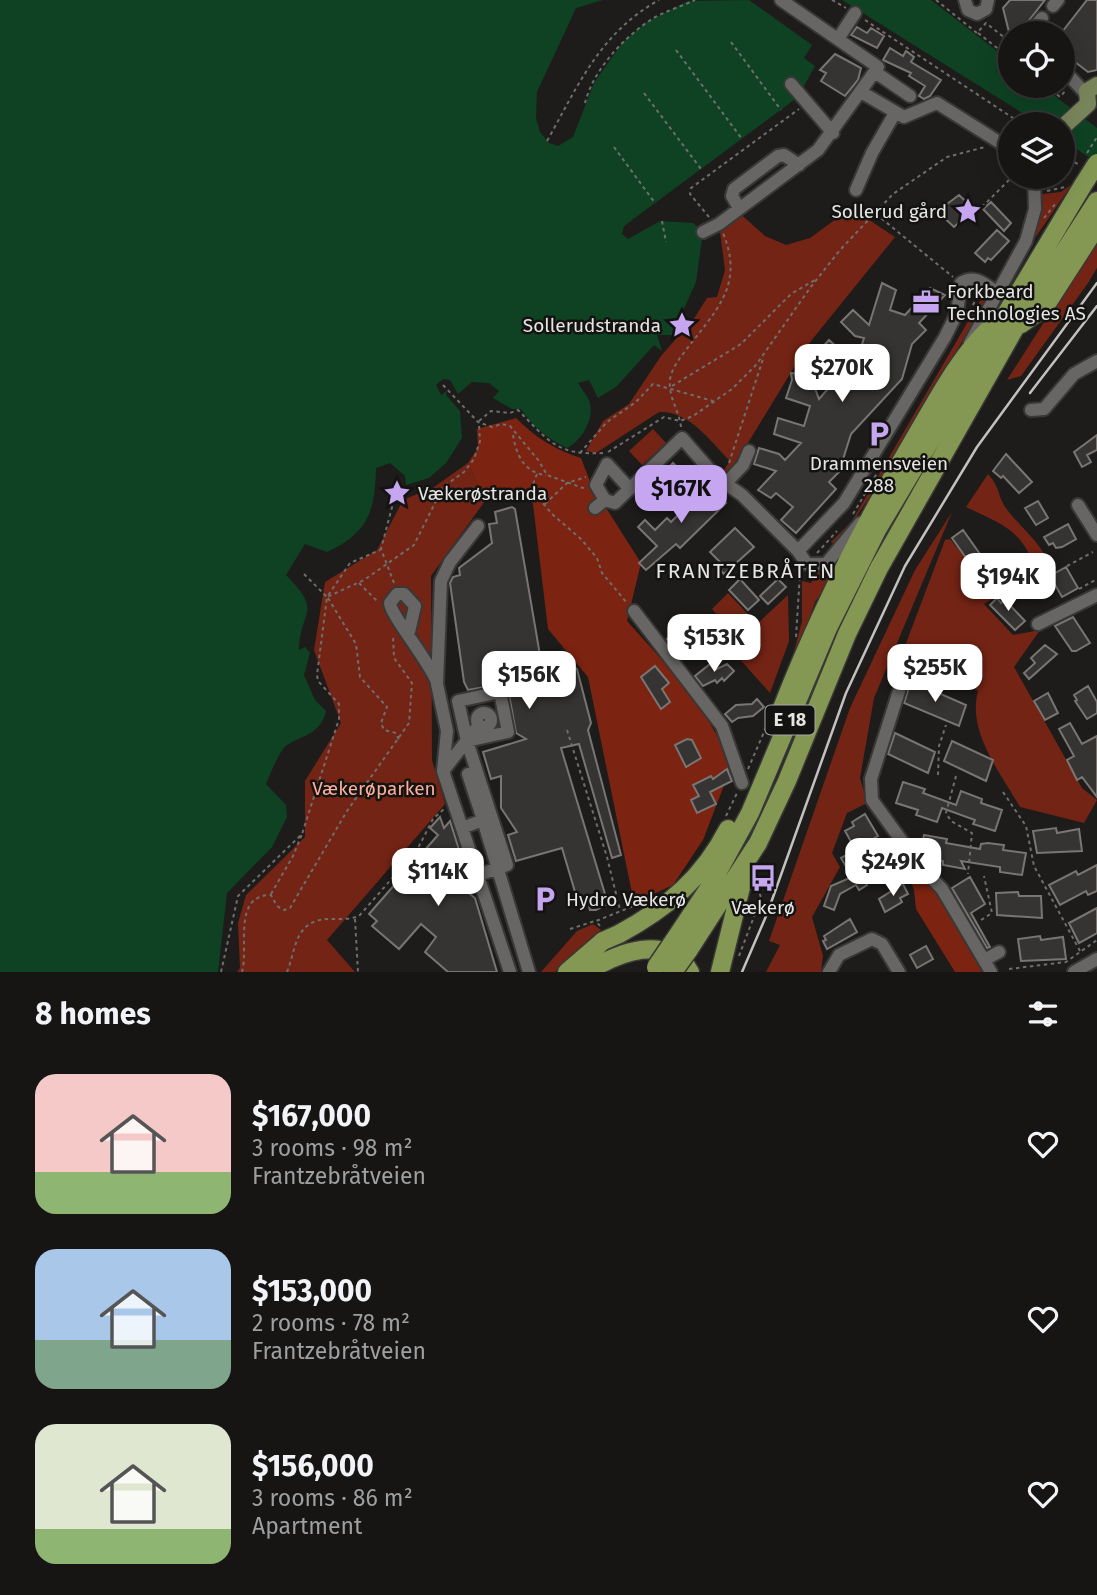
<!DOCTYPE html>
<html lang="en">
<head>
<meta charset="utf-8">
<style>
	body { margin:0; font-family:"Fira Sans",sans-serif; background:#1f1e1d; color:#f1f3f6; height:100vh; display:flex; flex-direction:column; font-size:26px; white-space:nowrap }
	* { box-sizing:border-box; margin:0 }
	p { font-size:23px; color:#9e9fa0 }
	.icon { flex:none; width:38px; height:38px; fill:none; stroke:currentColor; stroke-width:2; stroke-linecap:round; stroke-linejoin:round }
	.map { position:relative; height:972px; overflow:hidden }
	.side { display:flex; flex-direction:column; background:#161514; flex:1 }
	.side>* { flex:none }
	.fabs { position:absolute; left:998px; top:21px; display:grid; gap:14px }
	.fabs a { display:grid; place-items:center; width:77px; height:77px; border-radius:50%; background:#161514; box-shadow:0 7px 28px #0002,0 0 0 2px #353434; font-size:35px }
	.price { position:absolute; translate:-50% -60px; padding:0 16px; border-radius:14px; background:#fff; color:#222; font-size:23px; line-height:46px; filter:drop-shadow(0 2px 4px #0008) }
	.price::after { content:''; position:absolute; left:50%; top:42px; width:21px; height:16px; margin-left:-10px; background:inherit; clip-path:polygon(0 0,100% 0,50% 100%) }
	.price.active { background:#c6a6f0; color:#111 }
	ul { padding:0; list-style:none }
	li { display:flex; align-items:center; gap:21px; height:175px; padding:0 35px }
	li span { display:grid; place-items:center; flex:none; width:196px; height:140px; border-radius:21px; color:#555 }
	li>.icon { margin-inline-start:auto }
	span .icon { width:84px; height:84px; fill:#fffc; stroke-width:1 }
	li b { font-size:30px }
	h2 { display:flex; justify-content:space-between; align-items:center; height:84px; padding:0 35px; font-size:30px }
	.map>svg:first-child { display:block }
	.green { fill:#742415 }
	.forest { fill:#7d2311 }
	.water { fill:#0e4223 }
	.building { fill:#363432; stroke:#787573; stroke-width:2 }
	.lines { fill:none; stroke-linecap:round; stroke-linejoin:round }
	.minor-casing { stroke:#383836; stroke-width:16 }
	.major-casing { stroke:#383836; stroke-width:19 }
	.highway-casing { stroke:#383836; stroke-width:21 }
	.path { stroke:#6f6e6c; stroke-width:2; stroke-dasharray:3.5 3.5; stroke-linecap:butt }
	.minor { stroke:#676664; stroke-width:12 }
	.major { stroke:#78845a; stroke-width:16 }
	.highway { stroke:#849854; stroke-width:18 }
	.rail { stroke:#c2c1c0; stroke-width:2.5 }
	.highway-bridge-casing { stroke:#383836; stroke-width:21; stroke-linecap:butt }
	.path-bridge { stroke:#6f6e6c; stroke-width:2; stroke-dasharray:3.5 3.5; stroke-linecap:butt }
	.highway-bridge { stroke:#849854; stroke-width:18 }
	.labels { text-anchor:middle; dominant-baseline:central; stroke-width:5; stroke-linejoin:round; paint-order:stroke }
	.shield { fill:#131311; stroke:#a7a6a5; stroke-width:2 }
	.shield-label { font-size:18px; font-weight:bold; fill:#e6e5e4 }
	.poi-label { font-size:19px; fill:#e6e5e4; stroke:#131311; text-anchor:start }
	.park-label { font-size:19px; fill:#fcae9d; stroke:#131311 }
	.neighbourhood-label { font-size:21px; letter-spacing:2px; fill:#e6e5e4; stroke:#131311 }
</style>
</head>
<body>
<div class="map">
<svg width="1097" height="972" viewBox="0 0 1097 972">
	<rect width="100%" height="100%" fill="#1d1c1a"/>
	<path class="green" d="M1072,184L1035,238L1042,194L1061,192Z
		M851,208L895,237L807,346L726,479L721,474L730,461C710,441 690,411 659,412L596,453L586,451L603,421L629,404L661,356L695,317L707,298L717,297L725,270L719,224L737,211L765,236L786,245L810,238Z
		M1097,239V268L1088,283L1021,376L1007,380Z
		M984,294L987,300L980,314C929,389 893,476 834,544L831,542L852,521Z
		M653,429L666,443L642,465L629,451Z
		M468,463L485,501L431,576L432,760L445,804L327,940L355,972H237L240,968L238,923L246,895L305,837V781L341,723L314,650L325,582L377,550L403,500L434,487Z
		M988,474C1001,489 997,495 1006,508C1021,530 1062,557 1048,589L1032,594L1012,586L984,604L1013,635L1040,630L1014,667L1082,788L1097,800L1084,823L1020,807C1000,772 967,732 978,691L923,659L894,675L945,540L950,539L968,561L984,558L976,585L983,596L1033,575L1037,569C1017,527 1007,527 966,507Z
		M952,512L874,698L860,778L867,803L847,813L832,853L840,867L812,917L823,956L821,972H766L780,945L769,941L850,708L915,570Z
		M858,531L837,570L815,602L785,686L802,621V581L811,583L814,577L810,571L834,563Z
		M728,593L757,624L788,595L789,641L770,693L710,626L719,617L712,609Z
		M593,924L601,930L555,972H541L577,931Z"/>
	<path class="forest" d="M516,418C535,437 555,450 581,458L591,484L641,563L627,621L691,692L733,762L703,840L673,885L634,903L588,677L548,629L533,504L522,490L485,501L468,463L478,448L477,429Z
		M910,864L928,880L986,972H955L916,909L914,890L905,866Z"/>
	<path class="water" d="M0,0H603L576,8L537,92L536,118L540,132L549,143L558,146L573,137L594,83L622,43L645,23L688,1L749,0L812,45L804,58L815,66L798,97L624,226L622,234L628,239L660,221L693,223L703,232L696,282L672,335H657L662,351L654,345L617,386L598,398L589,380L578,383C581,389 589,397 590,404C594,420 581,441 567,448C548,439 533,427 521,409H512L493,398L499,391L489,383L472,382L458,394L450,380L443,379L436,385L441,395L447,391L446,395L460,411L462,438L446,463L429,478L406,485L405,476L390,463L376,468C375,512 368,533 327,552L305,544L286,575C324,614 300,608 299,650L305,647L310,653L304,675L315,700L326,711C321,734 303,735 287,745C280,749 269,777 266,784L286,805L287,817L272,847L227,893L218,972H0Z
		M842,0H931L1010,61V86H1042L1097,128V163L1062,139V124H1040Z"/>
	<path class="building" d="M1010,0H1045L1019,33L1009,32L1003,8Z
		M1087,0H1097V70L1088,72L1062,52V32Z
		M857,27L867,33L871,28L884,36L877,48L851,35Z
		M890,48L903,56L906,51L914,57L911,62L941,80L930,96L924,99L919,96L925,86L909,76L911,73L883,60Z
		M835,54L861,68L858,80L845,96L821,81L826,73L820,70Z
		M959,195L974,209L954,227L940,214L945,209L943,207Z
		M991,202L1011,223L1004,231L983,209Z
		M997,230L1009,241L991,260L988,258L985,262L975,253Z
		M882,283L896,290L890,310L905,315L930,288L945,295L919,323L926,330L912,344L902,379L851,434L839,472L829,482L836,489L796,533L781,520L793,507L776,493L771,498L758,490L776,471L754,464L759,448L779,454L785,460L801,443L774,434L778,418L804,426L810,406L786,398L792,380L791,373L802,374L813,383L819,399L841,374L818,352L829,340L853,362L859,354L864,338L855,336L841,322L853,310L869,325Z
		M1097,435V450L1087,455L1091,462L1082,467L1074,452Z
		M1006,454L1032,482L1019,493L1003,476L1001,478L993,471Z
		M673,463L683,473L666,491L655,481Z
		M708,485L726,503L680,548L676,544L646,570L639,563L657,546L638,527L645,520L655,530L667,518L671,522Z
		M1038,501L1048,518L1036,525L1025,508Z
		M512,507L515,509L541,661H545L546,666L567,661L577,669L591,723L588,730L621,855L612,858L579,744L561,748L608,904L596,910H590L587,899L578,902L562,848L516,861L508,835L517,832L501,808V776L491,779L483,752L526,739L516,733L508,689L513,682L468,690L464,682L450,583L453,577L460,575L459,568L492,543L489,524L497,523L495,512Z
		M1068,524L1076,539L1062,547L1056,548L1053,543L1049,545L1044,537Z
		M735,528L754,547L724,574L718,568L722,564L710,552Z
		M963,530L980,554L969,562L952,538Z
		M1011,560L1018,571L990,589L984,580Z
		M1066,567L1078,588L1062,597L1050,576Z
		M740,579L759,600L748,610L729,590Z
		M778,579L786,587L768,604L760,596Z
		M997,598L1001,603L1005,600L1025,621L1015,630L990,605Z
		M679,616L686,624L696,616L708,638L701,644L699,641L674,650L667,639L679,629L672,622Z
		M1073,617L1090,643L1076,651H1072L1055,626Z
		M1045,645L1057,654L1029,679L1024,673L1035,663L1031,658Z
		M710,664L715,670L727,664L734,671L724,681L722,678L717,683L715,680L703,686L695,676Z
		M655,666L669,683L662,689L670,702L661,709L641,677Z
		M911,681L966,705L959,726L904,703Z
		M1088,686L1097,702V713L1087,719L1075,701L1077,700L1074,695Z
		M1048,693L1058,713L1045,720L1034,701Z
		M757,699L764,707L753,716L738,718L732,722L725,714L736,705L752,704Z
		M1070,723L1082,744L1097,736V797L1082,777L1077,780L1067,760L1074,756L1059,729Z
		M895,733L935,752L928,773L888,754Z
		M687,739L692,740L701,758L686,767L675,745Z
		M952,741L993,760L986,781L944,761Z
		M727,769L732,781L710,792L716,804L697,813L691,800L699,796L693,785L711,776L713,779Z
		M903,782L925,789L923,793L956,805L961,791L982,799L981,803L1002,810L995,831L973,824L975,820L942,808L937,822L916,815L918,810L896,803Z
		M865,814L878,836L855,849L845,831L854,826L852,822Z
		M440,817L444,828L450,821L462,859L457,865L466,872L462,877L471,886L466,891L475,898L497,972H448L425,952L436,937L421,924L399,949L372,926L377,921L369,914L438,835L430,828Z
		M1056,828L1057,833L1079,829L1082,851L1037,853L1033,831Z
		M924,835L947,839L946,843L980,849L981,844L988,843L1004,845L1003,850L1026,853L1022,875L1000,872V867L961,861L965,869L943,865V861L925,858L921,853Z
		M861,847L870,864L861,869L867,885L859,890L856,885L840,894L834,910L824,906L831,886L852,877L841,858Z
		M1097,865V891L1088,895L1086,891L1060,905L1049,885L1076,871L1078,875Z
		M970,877L985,904L971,913L990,947L987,948L952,888Z
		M903,884L908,894L900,898L902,902L885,912L879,899Z
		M1018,892L1019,896H1041L1042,918L997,915L996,893Z
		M1097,908V933L1079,943L1069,923Z
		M850,919L857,932L827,949L823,941L826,940L824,936Z
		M1040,936L1041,940L1063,937L1066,959L1021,961L1018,939Z
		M926,946L933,959L917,968L910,955Z"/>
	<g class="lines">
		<defs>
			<path id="minor" d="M965,0L968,10L977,14L986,9L988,0
				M1053,6L1058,0
				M1030,33L1042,18
				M838,39L855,13
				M1062,68L1086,94
				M875,72L910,96
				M791,84L833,133
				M861,92L904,117L937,103L1010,149
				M856,190L872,153L895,113
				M739,208L732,196L734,189L778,156L784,155L799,165
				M703,232L719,224L818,150L878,67L781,0
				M970,343L1026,241L1035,209L1034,177
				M1031,410L1044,409L1074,374L1097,361
				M726,483L743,465L749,451
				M605,500L596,485L607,464L630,489
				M1078,505L1097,535
				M595,508L605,500L615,503L682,438L716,477L742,495L798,551
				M860,523L826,564H807L798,551L844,503L945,337L957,313L961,283C974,274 985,284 996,292
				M634,611L722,726L742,783
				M1038,624L1097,595
				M409,632L415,606L404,594H397L390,603C390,614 428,660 436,680
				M899,691L871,779L872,800L920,866L942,889L991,972
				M477 720a7 7 0 1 1 14 0a7 7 0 1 1-14 0Z
				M479,725L443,771L462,828L483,820L529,972
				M467,741L508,732L500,692L458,701L467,741L507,865L478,875
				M443,771L447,731L437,684L441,581L450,562L478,526
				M468,774L483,820
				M462,828L510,972
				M984,960L999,952
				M829,972L839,955L872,939L882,944L899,972
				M1074,972L1097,959"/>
			<path id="major" d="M1088,104L1087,91L1097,85
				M1065,125L1088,104"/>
			<path id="highway" d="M1021,324L1044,308L1097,226
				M782,708C820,611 864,524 917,434C939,397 958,359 989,329
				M619,934C667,908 703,878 728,829
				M673,942L709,888L750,813L828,628L877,530L1083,185
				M688,951L758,843L787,781L847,634L879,568L1015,328L1097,201
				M567,972L603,941
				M587,972C617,953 668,932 690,972
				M720,972L745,871"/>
		</defs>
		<use href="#minor" class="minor-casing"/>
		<use href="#major" class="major-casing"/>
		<use href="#highway" class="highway-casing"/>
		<path class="path" d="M832,0L846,8
			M936,0L977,33L986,23L1010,42
			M865,20L1022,124
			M978,33L1010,58
			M731,42L781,110
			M676,50L742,139
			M1046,86L1060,97L1066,90
			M644,93L701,169
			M585,103C593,71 621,40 649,21C662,12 680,7 695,0
			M547,141C579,84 600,33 659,0
			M614,147L655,203
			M1062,156L1080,165
			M1047,191L1065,187
			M977,212L1012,177
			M876,214L953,277
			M709,217L690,194L691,188L799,109
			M1044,218L1056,203
			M662,221L666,242
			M969,311L979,295
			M443,385L478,422L492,427L502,424L510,426L539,461L547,475L583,488L584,484
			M672,386L741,344L791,294L815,280
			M479,421L491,411L510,413L518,410C547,439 556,456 603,453
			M681,427C679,410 668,397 670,379C672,368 679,359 686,350C715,311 745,286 723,233
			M513,435C516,454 524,473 546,475
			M608,452L664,417L680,421L693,416L732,389L756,365L810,288L840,250L893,194L947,157L985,147
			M580,453L607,422L636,402L653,384L713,401
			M729,463L763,359
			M537,474L531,489L552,514L581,539L597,558L602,573L627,603
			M545,504L567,483L586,477
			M853,514L882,465
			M817,553L837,531
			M1067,566L1093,552
			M304,574L327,597L350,563L380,550
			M359,583L377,601
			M394,583L381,549L396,492
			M1079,589L1097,579
			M328,598L356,644L360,677L387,707L381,723L384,730L396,733L399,740
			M796,637L800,573
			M567,730L607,857L620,910
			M748,769L771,716
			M938,775L939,746L946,725
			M956,776L946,813L951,821L972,833L968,874
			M1003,792L1026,826L1034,866L1080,951
			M726,816L737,793
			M271,894L293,856L302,834
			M355,919L358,972
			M981,920L992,913L984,876
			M600,926L596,921L646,901
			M570,929L595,921
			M739,956L761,898L759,891
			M1009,969L1066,962L1097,940
			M221,972L238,896L302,834L339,719V704L318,681L317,675L327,597L364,580L414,545L443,487L464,472L474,459L480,441L479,424
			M242,972C249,948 232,895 271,895L277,906L284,910L290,908L347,811L409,723L412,683L394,658L393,635
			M287,972C296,950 294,922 326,919C337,919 349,920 359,916L417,850L433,819L444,809"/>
		<use href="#minor" class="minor"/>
		<use href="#major" class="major"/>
		<use href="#highway" class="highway"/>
		<path class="rail" d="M1030,393L1097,306
			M742,972L767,914L846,693L905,566L977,447L1097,283"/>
		<defs>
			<path id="highway-bridge" d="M1083,185L1097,163
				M603,941L619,934
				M656,967L673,942
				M673,972L688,951"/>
		</defs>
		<use href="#highway-bridge" class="highway-bridge-casing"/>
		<path class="path-bridge" d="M1087,153L1097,137"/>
		<use href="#highway-bridge" class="highway-bridge"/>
	</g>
	<defs>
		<symbol id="sight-bare" viewBox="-9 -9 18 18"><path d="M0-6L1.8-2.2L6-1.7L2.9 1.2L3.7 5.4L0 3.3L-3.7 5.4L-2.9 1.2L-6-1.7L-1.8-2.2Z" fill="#c6a6f0" stroke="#131311" stroke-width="2.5" paint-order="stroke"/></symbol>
		<symbol id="office-bare" viewBox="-9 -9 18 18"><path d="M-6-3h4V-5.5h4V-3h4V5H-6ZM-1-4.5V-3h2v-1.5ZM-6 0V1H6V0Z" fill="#c6a6f0" stroke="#131311" stroke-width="2.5" paint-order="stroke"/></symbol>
		<symbol id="parking-bare" viewBox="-9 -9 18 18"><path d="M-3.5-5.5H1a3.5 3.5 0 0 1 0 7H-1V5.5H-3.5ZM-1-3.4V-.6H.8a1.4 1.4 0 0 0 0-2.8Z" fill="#c6a6f0" stroke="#131311" stroke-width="2.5" paint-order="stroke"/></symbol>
		<symbol id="bus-bare" viewBox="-9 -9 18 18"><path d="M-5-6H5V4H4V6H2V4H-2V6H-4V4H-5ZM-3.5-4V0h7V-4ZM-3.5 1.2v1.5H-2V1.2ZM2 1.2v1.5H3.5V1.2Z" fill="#c6a6f0" stroke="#131311" stroke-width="2.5" paint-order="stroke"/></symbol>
	</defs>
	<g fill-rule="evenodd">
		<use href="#sight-bare" x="949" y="192" width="38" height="38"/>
		<use href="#office-bare" x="907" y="283" width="38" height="38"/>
		<use href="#sight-bare" x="663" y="306" width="38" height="38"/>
		<use href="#parking-bare" x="860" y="415" width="38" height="38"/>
		<use href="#sight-bare" x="378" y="474" width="38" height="38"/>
		<use href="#bus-bare" x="744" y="859" width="38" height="38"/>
		<use href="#parking-bare" x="526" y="880" width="38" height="38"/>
	</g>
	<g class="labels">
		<rect class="shield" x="765.5" y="705.5" width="49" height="29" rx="5"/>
		<g class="shield-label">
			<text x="790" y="720">E 18</text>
		</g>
		<g class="poi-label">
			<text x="947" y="211" text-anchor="end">Sollerud gård</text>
			<text x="947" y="291">Forkbeard<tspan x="947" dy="22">Technologies AS</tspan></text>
			<text x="661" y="325" text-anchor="end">Sollerudstranda</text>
			<text x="879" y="463" text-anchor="middle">Drammensveien<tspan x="879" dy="22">288</tspan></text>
			<text x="418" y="493">Vækerøstranda</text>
			<text x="566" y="899">Hydro Vækerø</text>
			<text x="763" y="907" text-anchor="middle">Vækerø</text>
		</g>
		<g class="park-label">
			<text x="374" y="788">Vækerøparken</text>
		</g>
		<g class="neighbourhood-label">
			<text x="746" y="571">FRANTZEBRÅTEN</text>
		</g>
	</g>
</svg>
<div class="fabs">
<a><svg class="icon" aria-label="locate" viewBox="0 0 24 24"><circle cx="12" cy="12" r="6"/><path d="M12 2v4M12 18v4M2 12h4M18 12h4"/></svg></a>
<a><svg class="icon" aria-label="layers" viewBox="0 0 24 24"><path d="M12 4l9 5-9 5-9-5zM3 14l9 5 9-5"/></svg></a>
</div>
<b class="price" style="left:842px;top:404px">$270K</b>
<b class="price active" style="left:681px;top:525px">$167K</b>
<b class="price" style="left:1008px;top:613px">$194K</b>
<b class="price" style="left:714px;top:674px">$153K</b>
<b class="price" style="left:935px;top:704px">$255K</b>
<b class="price" style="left:529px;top:711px">$156K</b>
<b class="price" style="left:893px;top:898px">$249K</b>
<b class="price" style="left:438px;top:908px">$114K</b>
</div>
<section class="side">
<h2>8 homes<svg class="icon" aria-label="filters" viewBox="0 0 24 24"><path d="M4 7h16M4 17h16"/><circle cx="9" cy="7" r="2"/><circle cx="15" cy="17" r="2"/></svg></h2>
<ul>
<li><span style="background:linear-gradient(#f6c9c9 70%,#8fb573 0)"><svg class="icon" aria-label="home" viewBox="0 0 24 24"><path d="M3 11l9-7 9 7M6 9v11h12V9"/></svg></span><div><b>$167,000</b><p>3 rooms · 98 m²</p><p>Frantzebråtveien</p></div><svg class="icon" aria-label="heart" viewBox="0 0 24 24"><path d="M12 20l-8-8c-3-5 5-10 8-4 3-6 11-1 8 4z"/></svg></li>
<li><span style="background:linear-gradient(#a9c7e8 65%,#7fa58c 0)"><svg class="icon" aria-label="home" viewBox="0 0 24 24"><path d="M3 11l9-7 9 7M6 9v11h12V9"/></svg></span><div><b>$153,000</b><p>2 rooms · 78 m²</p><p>Frantzebråtveien</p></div><svg class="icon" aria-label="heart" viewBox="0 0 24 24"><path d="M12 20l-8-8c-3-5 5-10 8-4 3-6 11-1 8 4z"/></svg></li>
<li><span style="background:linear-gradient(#dfe7d0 75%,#8fb573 0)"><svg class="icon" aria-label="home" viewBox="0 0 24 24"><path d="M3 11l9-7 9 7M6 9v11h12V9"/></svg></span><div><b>$156,000</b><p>3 rooms · 86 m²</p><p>Apartment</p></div><svg class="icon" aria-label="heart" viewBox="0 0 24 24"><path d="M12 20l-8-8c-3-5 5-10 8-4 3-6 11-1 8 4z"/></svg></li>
</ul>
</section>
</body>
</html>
